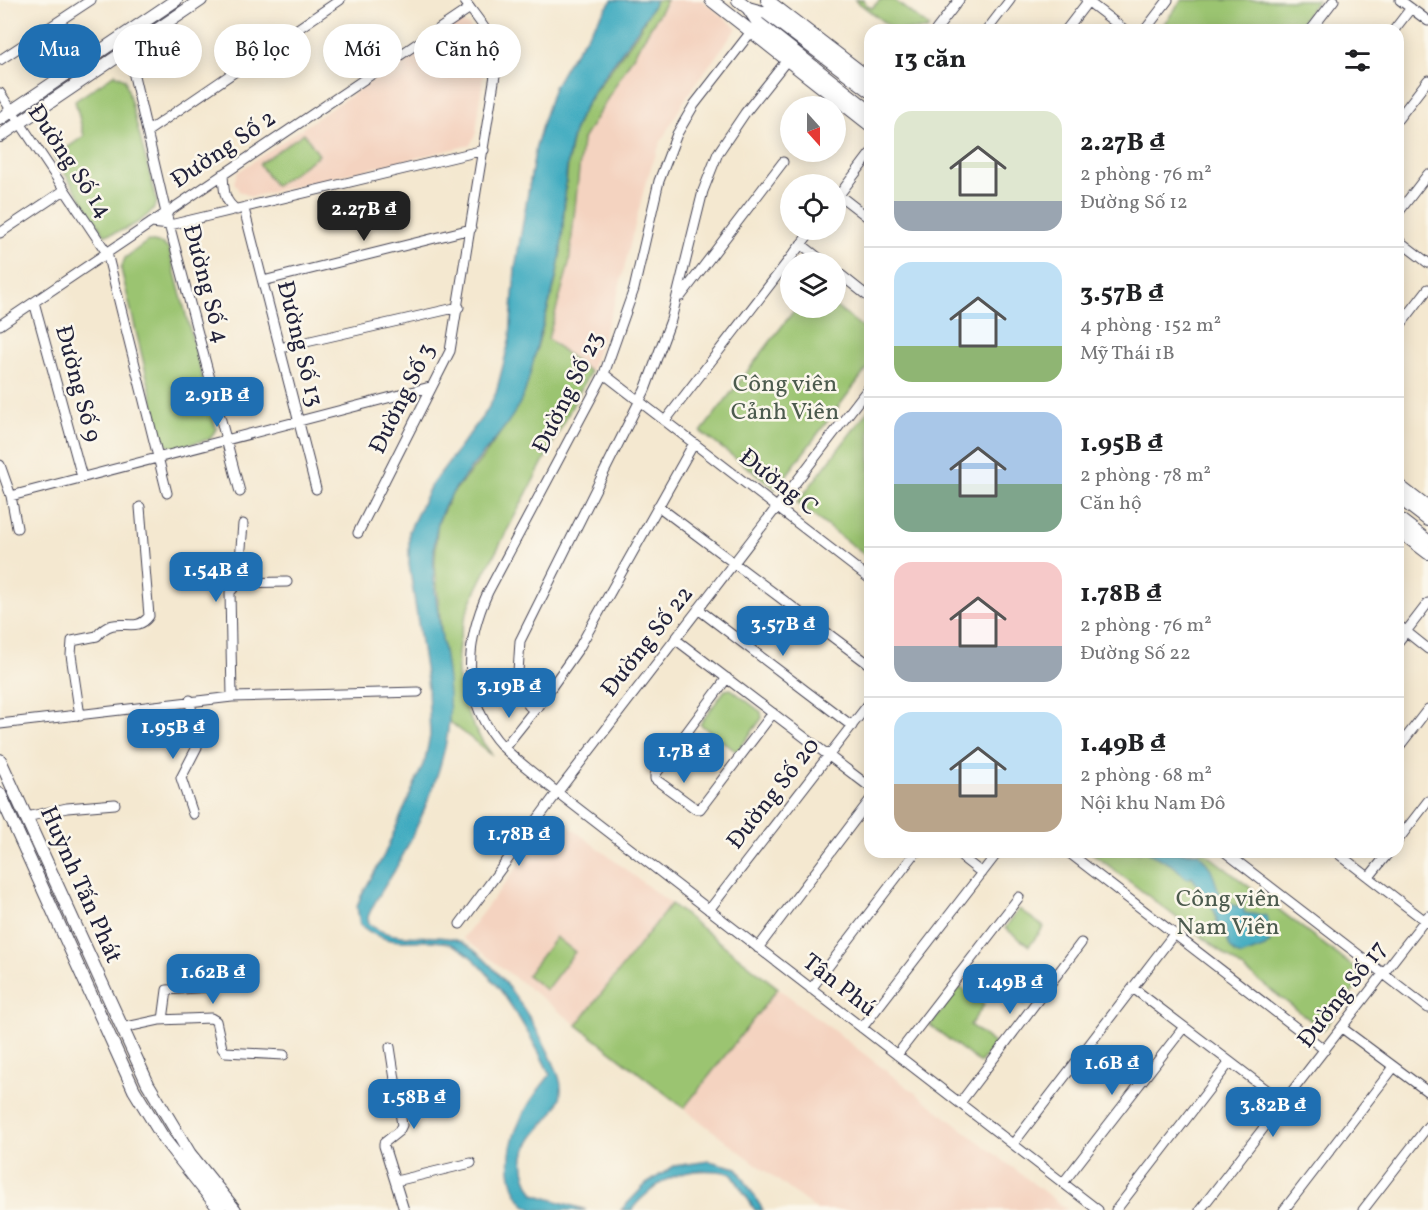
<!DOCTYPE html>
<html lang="vi">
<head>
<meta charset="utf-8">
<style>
	body { margin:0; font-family:Vollkorn,serif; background:#f6f6f6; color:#202124; height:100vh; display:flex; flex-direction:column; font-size:22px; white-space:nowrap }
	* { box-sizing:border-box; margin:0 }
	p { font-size:20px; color:#757577 }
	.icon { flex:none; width:33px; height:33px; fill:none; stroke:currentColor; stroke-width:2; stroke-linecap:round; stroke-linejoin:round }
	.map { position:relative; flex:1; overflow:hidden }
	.panel { position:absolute; left:864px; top:24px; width:540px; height:834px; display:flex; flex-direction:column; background:#fff; border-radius:18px; box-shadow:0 3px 15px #0003 }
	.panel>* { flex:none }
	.top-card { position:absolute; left:18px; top:24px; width:570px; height:54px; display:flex; gap:12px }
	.needle { width:39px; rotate:159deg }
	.buttons { position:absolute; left:780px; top:96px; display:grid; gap:12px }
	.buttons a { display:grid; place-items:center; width:66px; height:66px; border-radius:50%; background:#fff; box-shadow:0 3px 15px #0003; font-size:30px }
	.price { position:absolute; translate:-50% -51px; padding:0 14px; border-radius:12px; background:#1f6fb2; color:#fff; font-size:20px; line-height:39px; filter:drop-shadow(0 2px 3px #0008) }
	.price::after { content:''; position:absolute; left:50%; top:36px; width:18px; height:14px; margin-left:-9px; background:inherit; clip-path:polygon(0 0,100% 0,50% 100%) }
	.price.current { background:#222; color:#fff }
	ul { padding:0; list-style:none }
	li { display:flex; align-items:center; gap:18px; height:150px; padding:0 30px }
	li+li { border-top:2px solid #e0e0e0 }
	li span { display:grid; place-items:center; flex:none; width:168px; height:120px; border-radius:18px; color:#555 }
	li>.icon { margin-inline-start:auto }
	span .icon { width:72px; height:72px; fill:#fffc; stroke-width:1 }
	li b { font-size:26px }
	h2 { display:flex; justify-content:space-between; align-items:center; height:72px; padding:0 30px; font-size:26px }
	.tag { padding:0 21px; border-radius:27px; background:#fff; box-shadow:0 3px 15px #0003; font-size:21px; line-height:54px }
	.tag.current { background:#1f6fb2; color:#fff }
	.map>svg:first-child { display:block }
	.built { fill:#f4d3c0 }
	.green { fill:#9bc471; stroke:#5e7356; stroke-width:1.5 }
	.water { fill:#41abc0; stroke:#32667e; stroke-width:1.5 }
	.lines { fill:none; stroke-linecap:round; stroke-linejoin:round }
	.minor-casing { stroke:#424051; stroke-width:11 }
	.major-casing { stroke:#424051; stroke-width:14 }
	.minor { stroke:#fff; stroke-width:9 }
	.major { stroke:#fff; stroke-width:12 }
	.labels { text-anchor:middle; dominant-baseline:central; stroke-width:5; stroke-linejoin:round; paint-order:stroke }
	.street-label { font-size:24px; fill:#22223b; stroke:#fbf7ec }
	.park-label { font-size:24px; fill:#4c5b4e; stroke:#fbf7ec }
</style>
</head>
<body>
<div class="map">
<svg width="1428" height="1210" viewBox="0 0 1428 1210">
	<rect width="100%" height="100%" fill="#fbf7ec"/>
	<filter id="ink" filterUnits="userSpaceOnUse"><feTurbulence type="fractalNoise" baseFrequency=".0167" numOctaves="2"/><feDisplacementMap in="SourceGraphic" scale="12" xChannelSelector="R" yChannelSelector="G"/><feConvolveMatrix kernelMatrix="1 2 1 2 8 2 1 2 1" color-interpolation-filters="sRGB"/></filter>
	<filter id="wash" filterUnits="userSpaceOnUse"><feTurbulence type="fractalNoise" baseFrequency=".008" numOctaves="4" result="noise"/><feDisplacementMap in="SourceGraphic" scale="24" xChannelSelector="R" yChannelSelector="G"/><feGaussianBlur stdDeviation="1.35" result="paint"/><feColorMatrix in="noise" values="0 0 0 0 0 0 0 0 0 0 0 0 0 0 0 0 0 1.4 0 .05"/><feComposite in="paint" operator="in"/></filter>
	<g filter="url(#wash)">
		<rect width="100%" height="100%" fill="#f4e8d0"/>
		<path class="built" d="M667,0H702L737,28L688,94L661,141L646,181L618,293L590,372L548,339L569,264L582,141Z
			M458,22L470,26L485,61L476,133L470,145L251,197L239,191L234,182L238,172Z
			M561,820L671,904L577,1025L463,938L552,822Z
			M778,988L1068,1210H817L684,1109Z"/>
		<path class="green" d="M656,0H667L582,141L569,264L548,339L590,372C563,424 536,475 509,527C489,567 461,608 458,653C455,692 469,725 492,755L449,721L435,563L437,525L451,495L485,455L512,416L524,394L556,280L561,251L568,164L573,135L582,112L594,93L637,34Z
			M855,0H864L867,6L872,8L880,0H894L929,27L927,30H894Z
			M1182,0H1318L1295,30H1159Z
			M115,74L125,79L157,203C147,221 125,231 105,235L54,157L84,136L75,101Z
			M304,133L319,155L275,186L259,164Z
			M148,241L163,244L169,250L216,429L210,439L173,448L163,443L121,269L125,258Z
			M836,307L870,333V365L776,489L701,432L796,308Z
			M870,408V559L797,503Z
			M731,689L761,712L762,718L737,752L700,724L725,690Z
			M1091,852H1204L1365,976L1323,1030Z
			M671,904L778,988L684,1108L577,1025Z
			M1019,909L1044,927L1029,946L1005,928Z
			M556,937L575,952L546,990L527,975Z
			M1015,966L1040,985L1024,1005L999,986Z
			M960,987L984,1005L970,1025L995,1044L980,1063L930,1025Z"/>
		<path class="water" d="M612,0H656C633,45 586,88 573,135C563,172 565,212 561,249C557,281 547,311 538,341C534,359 530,377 524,394C505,441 446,482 437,527C424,591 453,656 449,721C446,766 417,830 395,870C386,885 374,901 368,917L369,924C395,944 424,932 453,939C493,950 546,1038 559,1077C575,1126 496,1131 534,1194L586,1210C571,1210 551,1210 535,1210C526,1208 520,1201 516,1192C497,1151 524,1106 550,1075C534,1040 485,952 447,943C411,935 394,952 360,925L357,907L361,896L384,855L425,760L430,736L428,688L409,564V531L430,487L486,412L496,393L510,338L515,269L536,146L545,115L554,87L569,61Z
			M1147,852L1199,853L1211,869L1222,901L1244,909V913L1267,916L1270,942L1265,947L1241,956C1227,951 1228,939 1225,926L1218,927L1215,912L1192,877L1187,879L1174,866Z
			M709,1161L737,1168L763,1210H755L731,1173C699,1167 672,1171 648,1193C642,1198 635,1204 632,1210H621L646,1184L674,1166Z"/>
	</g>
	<g filter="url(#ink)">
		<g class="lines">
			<defs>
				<path id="minor" d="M1086,0L1125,30
					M1400,0L1428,21
					M754,28L694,105L677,134L659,181L634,289L604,374L488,592C464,645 461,702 503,747C517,761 534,773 549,786L1098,1210
					M936,30L959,0
					M987,30L1010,0
					M1066,30L1089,0
					M1145,30L1168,0
					M1311,30L1334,0
					M1394,30L1411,8
					M128,50L166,213L240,492
					M0,60L91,0
					M0,93L107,253L167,493
					M1398,119L1428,80
					M148,131L340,0
					M223,174C224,189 223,201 237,210
					M839,195L870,219
					M836,199L870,154
					M244,209L316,489
					M1398,213L1428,174
					M151,223L170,225L484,150
					M0,233L63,191
					M1398,240L1428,263
					M801,244L824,262
					M836,271L870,298
					M263,281L471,229
					M681,296L783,162
					M34,302L82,477
					M0,325L470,8
					M1398,328L1428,289
					M280,348L459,307
					M604,374L870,579
					M665,421L812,230
					M0,465L11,496L17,528
					M11,496L430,387
					M658,506L870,665
					M358,533L450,351L497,63C497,39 478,20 464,0
					M238,583L243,524
					M698,609L852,726
					M1398,625L1428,649
					M675,639L870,787
					M1398,642L1428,603
					M727,678L655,775V779L696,809H700L773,713
					M527 701a7 7 0 1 1 14 0a7 7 0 1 1-14 0Z
					M232,697L230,592L238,583L287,582
					M527,697L518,672L520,641L645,390L671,320L703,191L718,153L745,113L787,60
					M190,700L197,747L181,778L193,814
					M541,702L579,648L694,443
					M80,716L71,655L72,641L97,636C116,612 135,636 149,616L140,507
					M0,724L232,697L418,692
					M504,748L536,708
					M1398,748L1428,709
					M26,817L67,808L115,804
					M1398,840L1428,801
					M955,852L982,873
					M1068,852L1325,1050
					M1225,852L1428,1008
					M1336,852L1428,923
					M1369,877L1389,852
					M709,910L870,702
					M460,924L557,793L870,386
					M758,948L870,800
					M1133,988L1284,1103
					M811,989L916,852
					M163,1020L167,990L211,987
					M122,1028L159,1020L211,1018L216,1021L222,1048L225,1052L284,1055
					M862,1028L998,852
					M1342,1028L1428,1092
					M390,1047L402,1125L399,1131L384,1143V1146L404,1210
					M897,1055L1019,897
					M960,1103L1081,943
					M1013,1144L1174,934
					M396,1181L471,1163
					M1063,1183L1184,1027
					M1116,1210L1230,1062
					M1200,1210L1428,916
					M1284,1210L1394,1067
					M1363,1210L1428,1126"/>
				<path id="major" d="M711,0L870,125
					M738,0L748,8L758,23L870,111
					M767,0L870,79
					M748,8L766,13L870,91
					M0,119L176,0
					M0,136L201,0
					M1398,485L1428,508
					M1398,497L1428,520
					M1398,518L1428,541
					M1398,530L1428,553
					M0,760L148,1084L190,1154L235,1210
					M0,794L134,1090L164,1139L220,1210"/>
			</defs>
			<use href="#minor" class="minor-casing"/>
			<use href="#major" class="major-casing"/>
			<use href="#minor" class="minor"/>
			<use href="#major" class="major"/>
		</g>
	</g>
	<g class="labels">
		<g class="street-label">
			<text transform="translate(224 150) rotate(-34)">Đường Số 2</text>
			<text transform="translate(69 162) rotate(56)">Đường Số 14</text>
			<text transform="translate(205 284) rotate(75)">Đường Số 4</text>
			<text transform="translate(299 344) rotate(76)">Đường Số 13</text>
			<text transform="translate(77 384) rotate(75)">Đường Số 9</text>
			<text transform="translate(569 393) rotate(-64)">Đường Số 23</text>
			<text transform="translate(403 399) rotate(-64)">Đường Số 3</text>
			<text transform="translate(778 483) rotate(38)">Đường C</text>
			<text transform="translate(648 642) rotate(-52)">Đường Số 22</text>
			<text transform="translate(774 794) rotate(-52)">Đường Số 20</text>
			<text transform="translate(80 885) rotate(66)">Huỳnh Tấn Phát</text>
			<text transform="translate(839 986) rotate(38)">Tân Phú</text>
			<text transform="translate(1343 995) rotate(-52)">Đường Số 17</text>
		</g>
		<g class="park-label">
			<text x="785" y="385">Công viên<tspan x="785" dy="28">Cảnh Viên</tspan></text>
			<text x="1228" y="900">Công viên<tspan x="1228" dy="28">Nam Viên</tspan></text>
		</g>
	</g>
</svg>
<div class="buttons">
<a><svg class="needle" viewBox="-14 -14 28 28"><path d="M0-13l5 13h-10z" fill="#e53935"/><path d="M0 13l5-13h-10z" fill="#757577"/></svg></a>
<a><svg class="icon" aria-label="locate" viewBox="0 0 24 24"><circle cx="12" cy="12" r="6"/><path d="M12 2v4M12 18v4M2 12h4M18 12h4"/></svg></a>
<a><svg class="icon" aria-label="layers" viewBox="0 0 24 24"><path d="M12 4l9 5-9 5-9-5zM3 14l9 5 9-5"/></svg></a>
</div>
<b class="price current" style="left:364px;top:242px">2.27B ₫</b>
<b class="price" style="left:217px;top:428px">2.91B ₫</b>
<b class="price" style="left:216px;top:603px">1.54B ₫</b>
<b class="price" style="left:783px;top:657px">3.57B ₫</b>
<b class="price" style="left:509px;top:719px">3.19B ₫</b>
<b class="price" style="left:173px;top:760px">1.95B ₫</b>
<b class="price" style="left:684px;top:784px">1.7B ₫</b>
<b class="price" style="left:519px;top:867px">1.78B ₫</b>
<b class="price" style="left:213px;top:1005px">1.62B ₫</b>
<b class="price" style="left:1010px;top:1015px">1.49B ₫</b>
<b class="price" style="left:1112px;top:1096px">1.6B ₫</b>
<b class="price" style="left:414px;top:1130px">1.58B ₫</b>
<b class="price" style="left:1273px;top:1138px">3.82B ₫</b>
<div class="top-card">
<a class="tag current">Mua</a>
<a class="tag">Thuê</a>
<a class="tag">Bộ lọc</a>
<a class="tag">Mới</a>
<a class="tag">Căn hộ</a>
</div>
<section class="panel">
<h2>13 căn<svg class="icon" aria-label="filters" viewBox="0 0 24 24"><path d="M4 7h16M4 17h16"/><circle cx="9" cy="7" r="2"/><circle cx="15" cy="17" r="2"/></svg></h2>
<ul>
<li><span style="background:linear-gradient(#dfe7d0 75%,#9aa5b1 0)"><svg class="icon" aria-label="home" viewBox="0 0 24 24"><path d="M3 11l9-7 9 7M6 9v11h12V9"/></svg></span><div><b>2.27B ₫</b><p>2 phòng · 76 m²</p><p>Đường Số 12</p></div></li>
<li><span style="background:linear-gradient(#bfe0f5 70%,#8fb573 0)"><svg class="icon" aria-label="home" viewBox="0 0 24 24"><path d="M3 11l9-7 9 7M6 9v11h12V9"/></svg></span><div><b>3.57B ₫</b><p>4 phòng · 152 m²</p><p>Mỹ Thái 1B</p></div></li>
<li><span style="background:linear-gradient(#a9c7e8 60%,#7fa58c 0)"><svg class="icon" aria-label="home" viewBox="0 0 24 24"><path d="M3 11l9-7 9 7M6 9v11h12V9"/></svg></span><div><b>1.95B ₫</b><p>2 phòng · 78 m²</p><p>Căn hộ</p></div></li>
<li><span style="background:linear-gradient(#f6c9c9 70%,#9aa5b1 0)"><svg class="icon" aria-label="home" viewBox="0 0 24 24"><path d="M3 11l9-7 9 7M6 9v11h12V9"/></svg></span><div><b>1.78B ₫</b><p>2 phòng · 76 m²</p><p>Đường Số 22</p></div></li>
<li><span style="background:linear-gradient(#bfe0f5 60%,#b9a48a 0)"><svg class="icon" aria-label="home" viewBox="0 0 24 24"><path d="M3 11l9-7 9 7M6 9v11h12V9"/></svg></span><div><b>1.49B ₫</b><p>2 phòng · 68 m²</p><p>Nội khu Nam Đô</p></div></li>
</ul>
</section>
</div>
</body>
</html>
